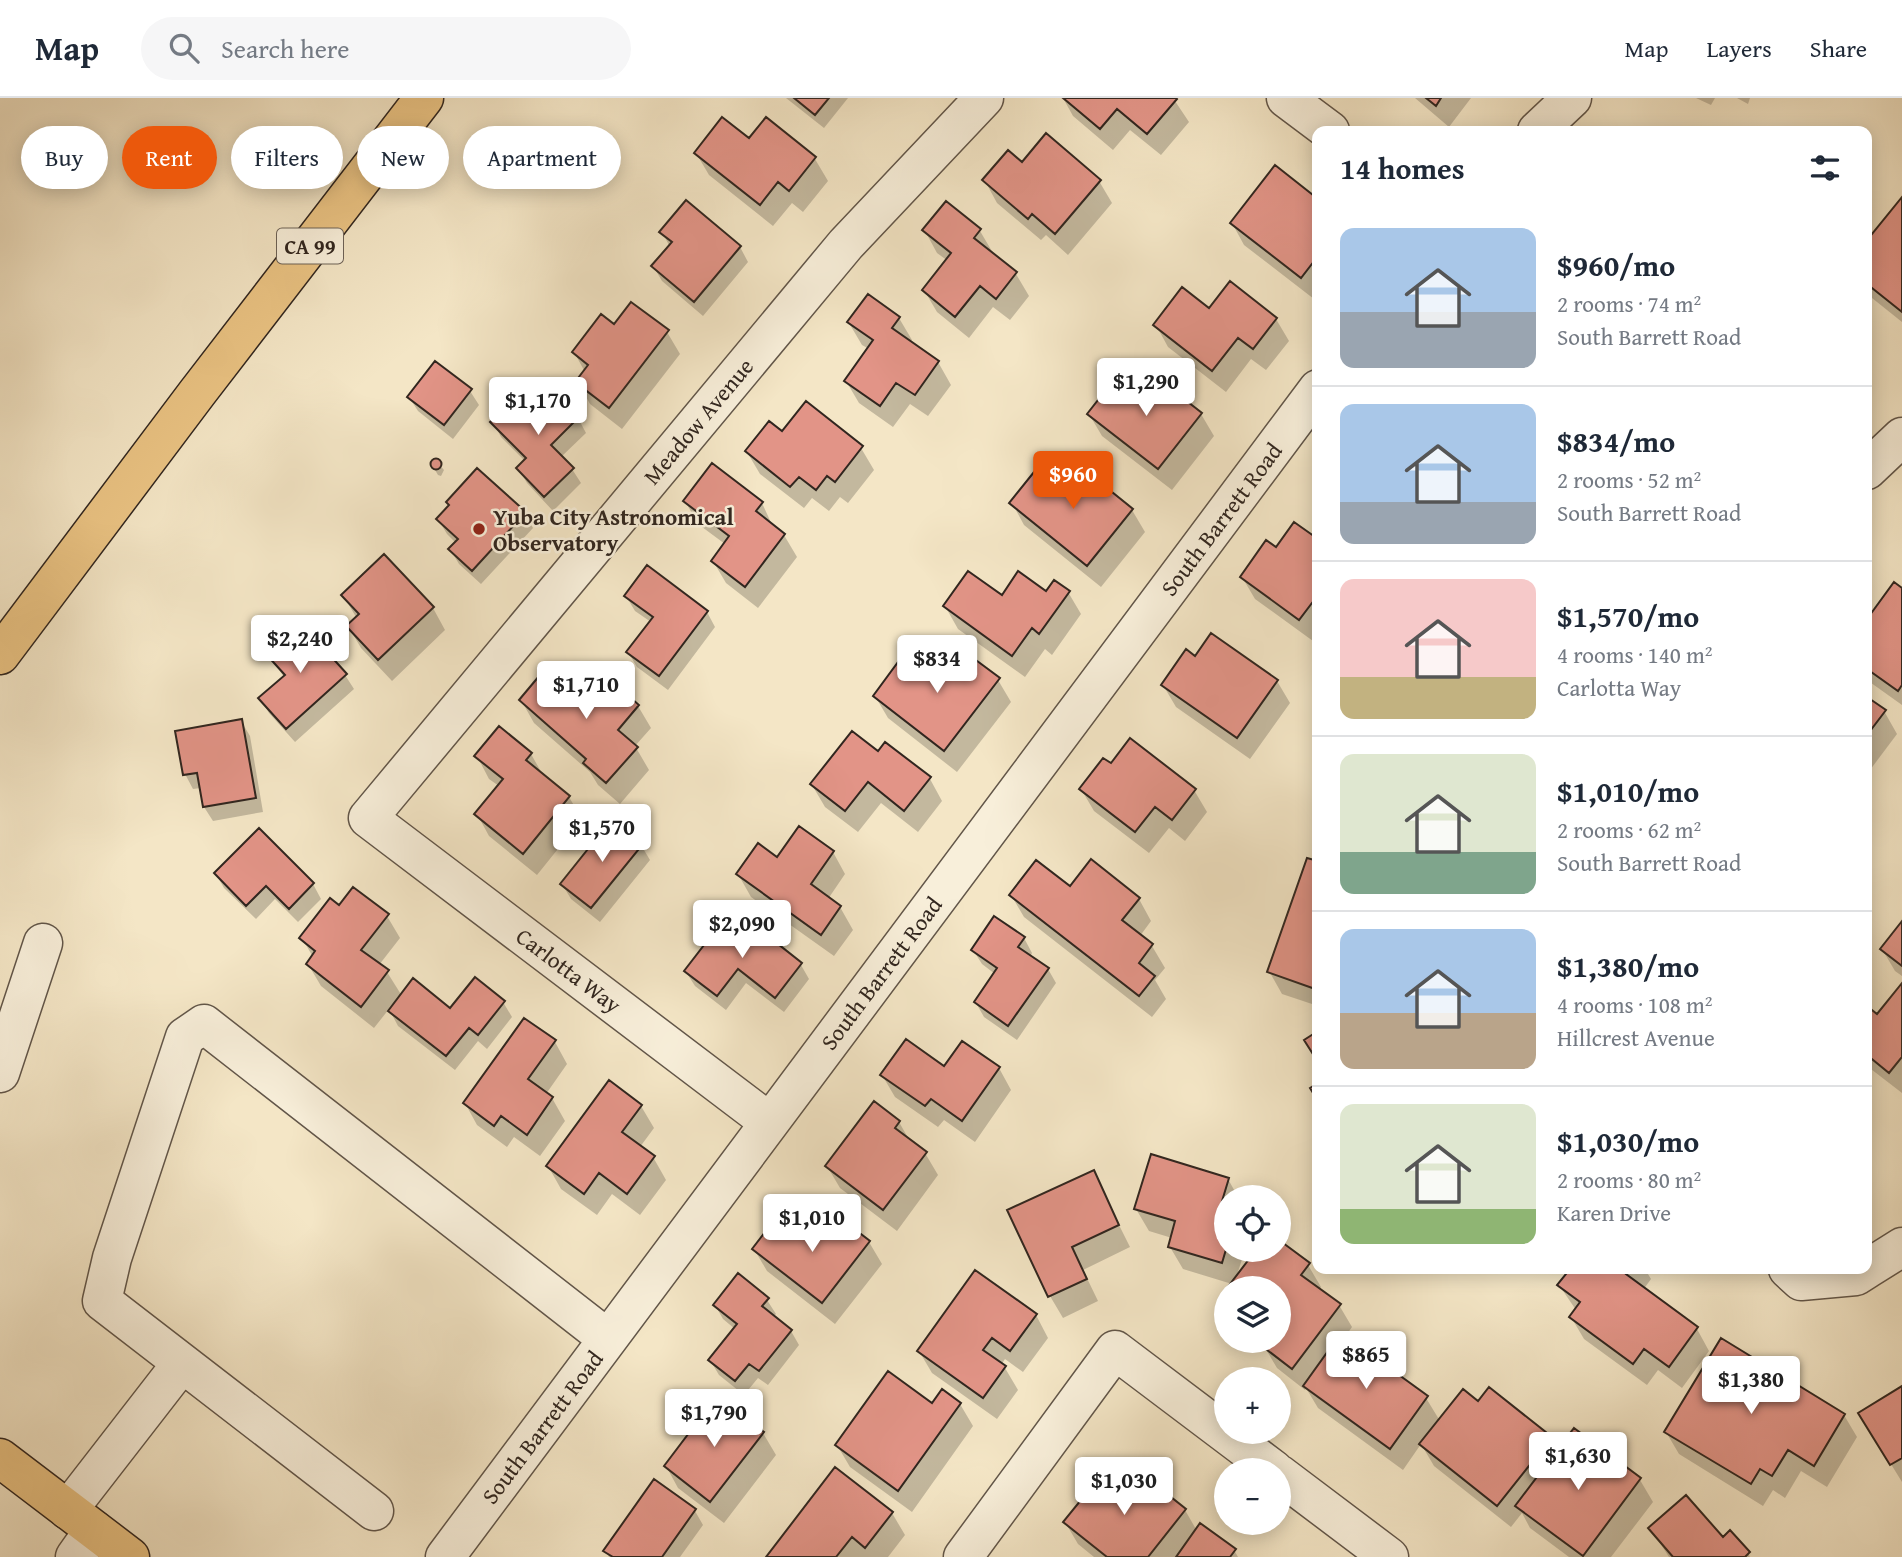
<!DOCTYPE html>
<html lang="en">
<head>
<meta charset="utf-8">
<style>
	body { margin:0; font-family:"Gentium Book Plus",serif; background:#f6f6f7; color:#1f2937; height:100vh; display:flex; flex-direction:column; font-size:26px; white-space:nowrap }
	* { box-sizing:border-box; margin:0 }
	p { font-size:23px; color:#747a83 }
	.icon { flex:none; width:38px; height:38px; fill:none; stroke:currentColor; stroke-width:2; stroke-linecap:round; stroke-linejoin:round }
	.map { position:relative; flex:1; overflow:hidden }
	.sheet { position:absolute; left:1312px; top:28px; width:560px; height:1148px; display:flex; flex-direction:column; background:#fff; border-radius:14px; box-shadow:0 4px 18px #0003 }
	.sheet>* { flex:none }
	.banner { position:absolute; left:21px; top:28px; width:665px; height:63px; display:flex; gap:14px }
	.fabs { position:absolute; left:1214px; top:1087px; display:grid; gap:14px }
	.fabs a { display:grid; place-items:center; width:77px; height:77px; border-radius:50%; background:#fff; box-shadow:0 4px 18px #0003; font-size:35px }
	.price { position:absolute; translate:-50% -60px; padding:0 16px; border-radius:7px; background:#fff; color:#222; font-size:23px; line-height:46px; filter:drop-shadow(0 2px 4px #0008) }
	.price::after { content:''; position:absolute; left:50%; top:42px; width:21px; height:16px; margin-left:-10px; background:inherit; clip-path:polygon(0 0,100% 0,50% 100%) }
	.price.selected { background:#ea580c; color:#fff }
	ul { padding:0; list-style:none }
	li { display:flex; align-items:center; gap:21px; height:175px; padding:0 28px }
	li+li { border-top:2px solid #e0e1e3 }
	li span { display:grid; place-items:center; flex:none; width:196px; height:140px; border-radius:14px; color:#555 }
	li>.icon { margin-inline-start:auto }
	span .icon { width:84px; height:84px; fill:#fffc; stroke-width:1 }
	li b { font-size:30px }
	h2 { display:flex; justify-content:space-between; align-items:center; height:84px; padding:0 28px; font-size:30px }
	.chip { padding:0 24px; border-radius:32px; background:#fff; box-shadow:0 4px 18px #0003; font-size:24px; line-height:63px }
	.chip.selected { background:#ea580c; color:#fff }
	header { display:flex; align-items:center; gap:42px; box-sizing:border-box; height:98px; padding:0 35px; background:#fff; border-bottom:2px solid #e0e1e3 }
	header strong { font-size:33px }
	nav { display:flex; gap:38px; margin-inline-start:auto; font-size:24px }
	.search { width:490px; height:63px; background:#f6f6f7; display:flex; align-items:center; gap:18px; box-sizing:border-box; padding:0 24px; border-radius:38px; color:#747a83; font-size:26px }
	.map>svg:first-child { display:block }
	.shadow { fill:#0003 }
	.building { fill:#e29487; stroke:#31261f; stroke-width:2 }
	.lines { fill:none; stroke-linecap:round; stroke-linejoin:round }
	.minor-casing { stroke:#625649; stroke-width:41 }
	.major-casing { stroke:#31261f; stroke-width:41 }
	.highway-casing { stroke:#31261f; stroke-width:41 }
	.minor { stroke:#f8efda; stroke-width:38 }
	.major { stroke:#eac383; stroke-width:38 }
	.highway { stroke:#eac383; stroke-width:38 }
	.poi-dot { fill:#8f2418; stroke:#f8efda; stroke-width:2.5 }
	.labels { text-anchor:middle; dominant-baseline:central; stroke-width:5; stroke-linejoin:round; paint-order:stroke }
	.shield { fill:#f8efda; stroke:#6d6257; stroke-width:2 }
	.shield-label { font-size:21px; font-weight:bold; fill:#31261f }
	.street-label { font-size:23px; fill:#31261f; stroke:#f8efda }
	.poi-label { font-size:23px; font-weight:bold; fill:#31261f; stroke:#f8efda; text-anchor:start }
</style>
</head>
<body>
<header>
<strong>Map</strong>
<div class="search"><svg class="icon" aria-label="search" viewBox="0 0 24 24"><circle cx="10" cy="10" r="6"/><path d="M15 15l6 6"/></svg>Search here</div>
<nav><a>Map</a><a>Layers</a><a>Share</a></nav>
</header>
<div class="map">
<svg width="1902" height="1459" viewBox="0 0 1902 1459">
	<rect width="100%" height="100%" fill="#f4e6c6"/>
	<filter id="stains"><feTurbulence type="fractalNoise" baseFrequency=".00286" numOctaves="4"/><feColorMatrix values="0 0 0 0 .2 0 0 0 0 .09 0 0 0 0 .02 0 0 0 .5 -.17"/></filter>
	<radialGradient id="worn" r=".72"><stop offset=".6" stop-color="#630" stop-opacity="0"/><stop offset="1" stop-color="#630" stop-opacity=".3"/></radialGradient>
	<path class="shadow" d="M786,0H848L824,30Z
		M1063,0H1173L1189,24L1161,57L1130,32L1113,52L1073,18Z
		M1415,0H1471L1449,29Z
		M1696,0H1715L1711,7Z
		M1737,0H1750L1748,6Z
		M766,21L815,61L828,83L803,114L792,105L773,128L709,77L696,55L749,42Z
		M1022,66L1099,83L1112,105L1068,157L1046,137L1041,142L997,105L985,83Z
		M1902,102V224L1867,196V145Z
		M1318,103V196L1314,201L1244,147L1232,125Z
		M946,106L980,133L993,155L991,156L1016,176L1029,198L1010,222L993,209L969,240L937,214L924,192L948,163L937,155L925,133Z
		M662,134L740,149L748,164L703,218L662,183L653,168L670,149Z
		M1209,212L1276,221L1289,243L1266,272L1251,261L1226,294L1168,249L1156,227Z
		M899,220L912,242L910,244L938,264L951,287L928,318L910,306L893,329L859,305L846,283L869,251L862,247L849,225Z
		M615,228L667,234L680,256L622,331L590,306L578,284L585,274L574,254Z
		M546,288L578,320L586,335L561,359L572,371L581,385L553,413L527,385L518,370L525,363L501,339L493,324L520,313Z
		M470,293L479,307L453,341L418,313L409,299Z
		M1154,294L1201,316L1214,338L1172,392L1102,338L1089,316L1128,297Z
		M783,336L861,350L874,372L848,405L840,399L829,413L812,400L804,410L760,376L747,354Z
		M436,363L444,372L441,378L438,377L432,367Z
		M1055,394L1132,412L1145,434L1101,489L1024,427L1012,405Z
		M685,403L762,405L773,429L784,437L797,459L758,510L726,485L713,463L725,446L698,426Z
		M524,415L533,430L481,486L459,466L450,451L456,445L447,436L438,421Z
		M1318,444V536L1313,543L1255,501L1242,479L1276,451Z
		M1902,492V607L1867,582V524Z
		M1068,494L1081,516L1052,557L1045,551L1025,579L958,531L945,508L1002,499Z
		M343,497L433,510L445,532L392,583L361,550L348,528L356,519Z
		M626,498L707,514L715,529L668,592L637,569L628,554L651,524L635,513Z
		M267,555L345,577L354,591L295,644L269,615L260,600L284,579Z
		M1195,560L1277,583L1290,605L1250,661L1176,609L1163,587Z
		M949,570L998,582L1011,604L957,674L888,620L875,598L920,577Z
		M1867,601L1884,613L1897,636L1867,676Z
		M521,602L585,609L638,608L651,630L635,648L649,672L620,706L598,687L590,674L534,625Z
		M241,623L250,638L263,714L213,723L204,709L201,690L193,691L185,676Z
		M531,656L544,679L569,699L582,721L537,777L489,738L477,716L499,688L489,681L477,658Z
		M878,656L930,681L942,703L918,734L881,705L858,734L825,709L812,687Z
		M1111,668L1194,692L1207,714L1185,743L1169,730L1149,755L1094,713L1081,691Z
		M641,747L650,762L600,824L571,801L562,786Z
		M833,754L845,776L828,801L840,809L853,832L834,858L751,799L738,776L777,761Z
		M1318,765V908L1282,896L1269,873Z
		M216,776L313,786L321,801L298,824L275,801L256,821L224,790Z
		M1070,791L1139,801L1151,823L1140,838L1152,848L1165,870L1155,882L1166,901L1152,919L1024,819L1011,797Z
		M340,810L387,818L400,840L379,867L387,874L402,898L451,912L503,904L512,919L487,951L478,943L455,972L398,928L389,911L374,930L321,888L308,866L313,859L302,840Z
		M1902,826V878L1895,873L1882,851Z
		M759,834L801,867L809,881L784,914L746,885L726,912L695,888L686,874L752,843Z
		M1024,840L1032,855L1030,859L1048,871L1056,885L1017,942L984,919L976,905L995,876L982,866L973,852Z
		M1902,888V995L1867,968V910L1878,919Z
		M555,944L567,966L546,996L552,1000L565,1023L540,1058L514,1039L507,1049L477,1027L465,1005Z
		M999,970L1011,992L975,1044L944,1022L938,1029L895,999L882,977L945,971Z
		M641,1008L654,1030L640,1049L653,1059L666,1082L640,1117L612,1096L597,1117L561,1091L548,1068Z
		M899,1024L911,1045L925,1055L938,1077L897,1133L840,1090L827,1068Z
		M1093,1075L1130,1149L1083,1172L1098,1203L1063,1220L1050,1198Z
		M1228,1081L1238,1099H1227V1152H1245L1236,1180L1258,1152H1279L1308,1167L1321,1189L1319,1192L1339,1207L1352,1229L1345,1239L1426,1300L1440,1323L1478,1306L1551,1340L1558,1353L1574,1332L1640,1382L1653,1404L1611,1459H1569L1530,1430L1522,1415L1511,1429L1434,1368L1421,1346L1403,1372L1318,1310L1306,1290L1305,1292L1277,1270L1264,1248L1279,1242V1190H1229L1232,1186L1183,1171L1170,1149L1172,1140L1149,1133L1136,1111Z
		M869,1144L882,1166L835,1226L767,1173L754,1151Z
		M1572,1171H1645L1651,1181L1643,1192L1697,1231L1709,1253L1682,1290L1658,1272L1647,1287L1584,1241L1571,1219L1576,1212L1559,1187Z
		M767,1202L776,1216L773,1219L791,1233L799,1247L768,1287L758,1280L744,1297L719,1277L710,1262L735,1231L723,1221L715,1207Z
		M1036,1217L1048,1240L1023,1274L1005,1261L1001,1267L1005,1270L1018,1292L997,1321L932,1275L919,1253Z
		M1902,1290V1384L1873,1337Z
		M960,1306L973,1328L912,1414L850,1369L837,1347L933,1308Z
		M1844,1317L1857,1339L1827,1389L1801,1373L1785,1400L1773,1392L1763,1408L1679,1356L1666,1334Z
		M763,1335L776,1357L724,1425L678,1390L666,1368Z
		M1106,1389L1152,1397L1157,1390L1185,1412L1197,1433L1234,1452L1238,1459H1094L1078,1446L1065,1424Z
		M695,1413L703,1427L680,1459H609L606,1453Z
		M892,1415L905,1437L888,1459H767Z
		M1651,1431L1723,1442L1748,1455L1750,1459H1669Z"/>
	<path class="building" d="M794,0H829L815,17Z
		M1063,0H1176L1177,1L1147,36L1117,11L1100,31Z
		M1426,0H1441L1436,8Z
		M722,19L749,40L766,19L816,59L789,93L778,84L760,107L694,55Z
		M1046,35L1101,82L1055,136L1032,116L1028,121L982,82L1008,52L1022,64Z
		M1275,67L1318,101V158L1301,180L1230,125Z
		M1902,99V214L1867,186V142Z
		M686,102L741,148L694,204L651,168L672,144L659,134Z
		M946,103L981,131L974,140L1017,174L996,201L980,188L955,219L922,192L951,155L922,132Z
		M1230,183L1277,220L1253,251L1238,240L1212,273L1153,227L1182,189L1209,210Z
		M868,196L900,219L892,230L939,263L915,297L896,285L880,308L844,283L873,242L847,224Z
		M631,204L669,232L609,310L575,284L588,267L572,254L601,216L614,226Z
		M435,263L472,291L444,327L407,299Z
		M1139,280L1153,292L1161,283L1202,315L1158,371L1087,316L1113,283L1127,294Z
		M546,285L579,319L551,347L574,370L544,399L516,370L526,360L490,324L512,302L520,311Z
		M806,303L863,348L835,384L827,378L816,392L799,379L790,389L745,353L769,323L782,333Z
		M430.5 366a5.5 5.5 0 1 1 11 0a5.5 5.5 0 1 1-11 0Z
		M712,365L763,404L756,413L785,436L745,489L711,463L729,438L683,403Z
		M1076,365L1133,411L1087,468L1009,405L1034,374L1055,391Z
		M477,370L526,414L472,473L448,451L458,441L436,421L449,407L446,404Z
		M1294,424L1318,441V497L1299,522L1240,479L1266,442L1276,449Z
		M384,456L434,509L378,562L346,528L359,516L341,497Z
		M647,467L708,513L659,578L626,554L653,519L624,498Z
		M968,473L1002,497L1018,473L1046,493L1054,482L1070,493L1039,536L1032,530L1012,558L943,508Z
		M1894,484L1902,490V587L1898,593L1867,571V521Z
		M299,523L347,576L286,631L258,600L285,577L265,555Z
		M1211,535L1278,582L1237,640L1161,587L1186,551L1195,558Z
		M961,551L1000,580L944,653L873,598L901,560L920,575L934,556L949,568Z
		M545,571L585,606L608,580L639,607L618,632L638,649L606,685L583,665L586,661L519,602Z
		M1867,599L1886,612L1867,637Z
		M242,621L256,700L203,709L197,675L183,677L175,633Z
		M499,628L532,655L526,662L570,698L523,756L474,716L503,681L474,658Z
		M852,633L878,653L885,644L931,679L904,713L868,684L845,713L810,686Z
		M1130,640L1196,691L1172,722L1155,709L1135,734L1079,691L1103,660L1111,665Z
		M612,721L643,746L591,810L560,786Z
		M799,728L834,753L811,786L841,808L821,837L736,776L758,745L777,759Z
		M259,730L314,785L289,811L266,788L246,808L214,775Z
		M1307,760L1318,763V892L1267,874Z
		M1091,761L1140,800L1122,822L1153,846L1139,865L1155,878L1139,898L1009,797L1036,762L1070,788Z
		M353,789L389,816L361,852L389,872L361,909L306,866L315,853L299,840L330,800L339,807Z
		M994,818L1025,839L1018,849L1049,870L1008,928L974,904L997,870L971,852Z
		M725,820L751,840L759,831L802,865L775,900L738,871L717,898L684,873Z
		M1902,823V868L1880,851Z
		M475,879L505,903L478,937L469,930L446,958L388,913L413,880L450,910Z
		M1902,885V959L1889,975L1867,957V908L1877,916Z
		M524,920L556,942L528,981L553,999L527,1037L501,1018L494,1028L463,1005Z
		M1318,933V964L1304,942Z
		M906,941L944,968L962,943L1000,969L962,1023L931,1001L925,1008L880,977Z
		M609,982L642,1007L622,1034L655,1058L627,1096L599,1075L584,1096L546,1068Z
		M1318,985V1003L1310,990Z
		M874,1003L900,1023L895,1030L927,1054L883,1112L825,1068Z
		M1151,1056L1229,1080L1216,1123L1227,1126V1148L1222,1165L1168,1149L1175,1123L1134,1111Z
		M1094,1072L1119,1127L1072,1149L1087,1181L1048,1199L1007,1112Z
		M779,1116L815,1144L836,1117L870,1143L822,1205L752,1151Z
		M1279,1142L1310,1165L1301,1177L1341,1206L1292,1271L1262,1248L1266,1242H1279V1190H1227L1256,1152H1279Z
		M1570,1171H1630L1626,1176L1698,1229L1669,1269L1644,1251L1633,1266L1569,1219L1580,1204L1557,1187Z
		M975,1172L1037,1216L1010,1253L992,1240L983,1252L1006,1268L983,1300L917,1253Z
		M738,1175L769,1200L762,1208L792,1232L759,1273L749,1266L735,1283L708,1262L737,1226L713,1207Z
		M1341,1235L1428,1298L1390,1351L1303,1288Z
		M1721,1240L1845,1316L1814,1368L1788,1352L1772,1378L1760,1371L1751,1386L1664,1334Z
		M888,1273L932,1305L942,1291L961,1305L898,1393L835,1347Z
		M1902,1288V1360L1890,1367L1858,1315Z
		M1489,1289L1552,1339L1497,1408L1419,1346L1463,1291L1478,1303Z
		M717,1298L764,1334L710,1404L664,1368Z
		M1574,1330L1641,1380L1583,1458L1515,1408Z
		M835,1369L893,1414L865,1450L852,1439L836,1459H766Z
		M1120,1369L1152,1395L1157,1388L1186,1411L1148,1459H1107L1063,1424L1098,1381L1105,1387Z
		M654,1381L696,1411L662,1459H613L603,1453Z
		M1686,1397L1723,1439L1730,1432L1750,1454L1745,1459H1673L1648,1430Z
		M1200,1425L1236,1451L1230,1459H1176Z"/>
	<g class="lines">
		<defs>
			<path id="minor" d="M1286,0L1330,33
				M1537,33L1572,0
				M1867,372L1902,339
				M0,975L43,845
				M769,1024L368,720L846,146L984,0
				M1788,1171L1801,1183L1856,1178L1867,1171
				M1867,1171L1902,1149
				M1279,1376L1389,1459
				M68,1412L182,1265
				M374,1413L102,1203L112,1160L185,939L204,926L608,1241
				M75,1459L94,1432
				M445,1459L1318,291
				M963,1459L1115,1252L1274,1372"/>
			<path id="major" d="M0,1360L130,1459"/>
			<path id="highway" d="M0,557L197,295L424,0"/>
		</defs>
		<use href="#minor" class="minor-casing"/>
		<use href="#major" class="major-casing"/>
		<use href="#highway" class="highway-casing"/>
		<use href="#minor" class="minor"/>
		<use href="#major" class="major"/>
		<use href="#highway" class="highway"/>
	</g>
	<circle class="poi-dot" cx="479" cy="431" r="7"/>
	<g class="labels">
		<rect class="shield" x="277" y="130.5" width="66" height="35" rx="5"/>
		<g class="shield-label">
			<text x="310" y="148">CA 99</text>
		</g>
		<g class="street-label">
			<text transform="translate(698 323) rotate(-50)">Meadow Avenue</text>
			<text transform="translate(1221 421) rotate(-53)">South Barrett Road</text>
			<text transform="translate(569 872) rotate(37)">Carlotta Way</text>
			<text transform="translate(881 875) rotate(-53)">South Barrett Road</text>
			<text transform="translate(542 1329) rotate(-53)">South Barrett Road</text>
		</g>
		<g class="poi-label">
			<text x="493" y="418">Yuba City Astronomical<tspan x="493" dy="26">Observatory</tspan></text>
		</g>
	</g>
	<rect width="100%" height="100%" filter="url(#stains)"/>
	<rect width="100%" height="100%" fill="url(#worn)"/>
</svg>
<div class="fabs">
<a><svg class="icon" aria-label="locate" viewBox="0 0 24 24"><circle cx="12" cy="12" r="6"/><path d="M12 2v4M12 18v4M2 12h4M18 12h4"/></svg></a>
<a><svg class="icon" aria-label="layers" viewBox="0 0 24 24"><path d="M12 4l9 5-9 5-9-5zM3 14l9 5 9-5"/></svg></a>
<a>+</a>
<a>−</a>
</div>
<b class="price" style="left:1146px;top:320px">$1,290</b>
<b class="price" style="left:538px;top:339px">$1,170</b>
<b class="price selected" style="left:1073px;top:413px">$960</b>
<b class="price" style="left:300px;top:577px">$2,240</b>
<b class="price" style="left:937px;top:597px">$834</b>
<b class="price" style="left:586px;top:623px">$1,710</b>
<b class="price" style="left:602px;top:766px">$1,570</b>
<b class="price" style="left:742px;top:862px">$2,090</b>
<b class="price" style="left:812px;top:1156px">$1,010</b>
<b class="price" style="left:1366px;top:1293px">$865</b>
<b class="price" style="left:1751px;top:1318px">$1,380</b>
<b class="price" style="left:714px;top:1351px">$1,790</b>
<b class="price" style="left:1578px;top:1394px">$1,630</b>
<b class="price" style="left:1124px;top:1419px">$1,030</b>
<div class="banner">
<a class="chip">Buy</a>
<a class="chip selected">Rent</a>
<a class="chip">Filters</a>
<a class="chip">New</a>
<a class="chip">Apartment</a>
</div>
<section class="sheet">
<h2>14 homes<svg class="icon" aria-label="filters" viewBox="0 0 24 24"><path d="M4 7h16M4 17h16"/><circle cx="9" cy="7" r="2"/><circle cx="15" cy="17" r="2"/></svg></h2>
<ul>
<li><span style="background:linear-gradient(#a9c7e8 60%,#9aa5b1 0)"><svg class="icon" aria-label="home" viewBox="0 0 24 24"><path d="M3 11l9-7 9 7M6 9v11h12V9"/></svg></span><div><b>$960/mo</b><p>2 rooms · 74 m²</p><p>South Barrett Road</p></div></li>
<li><span style="background:linear-gradient(#a9c7e8 70%,#9aa5b1 0)"><svg class="icon" aria-label="home" viewBox="0 0 24 24"><path d="M3 11l9-7 9 7M6 9v11h12V9"/></svg></span><div><b>$834/mo</b><p>2 rooms · 52 m²</p><p>South Barrett Road</p></div></li>
<li><span style="background:linear-gradient(#f6c9c9 70%,#c2b280 0)"><svg class="icon" aria-label="home" viewBox="0 0 24 24"><path d="M3 11l9-7 9 7M6 9v11h12V9"/></svg></span><div><b>$1,570/mo</b><p>4 rooms · 140 m²</p><p>Carlotta Way</p></div></li>
<li><span style="background:linear-gradient(#dfe7d0 70%,#7fa58c 0)"><svg class="icon" aria-label="home" viewBox="0 0 24 24"><path d="M3 11l9-7 9 7M6 9v11h12V9"/></svg></span><div><b>$1,010/mo</b><p>2 rooms · 62 m²</p><p>South Barrett Road</p></div></li>
<li><span style="background:linear-gradient(#a9c7e8 60%,#b9a48a 0)"><svg class="icon" aria-label="home" viewBox="0 0 24 24"><path d="M3 11l9-7 9 7M6 9v11h12V9"/></svg></span><div><b>$1,380/mo</b><p>4 rooms · 108 m²</p><p>Hillcrest Avenue</p></div></li>
<li><span style="background:linear-gradient(#dfe7d0 75%,#8fb573 0)"><svg class="icon" aria-label="home" viewBox="0 0 24 24"><path d="M3 11l9-7 9 7M6 9v11h12V9"/></svg></span><div><b>$1,030/mo</b><p>2 rooms · 80 m²</p><p>Karen Drive</p></div></li>
</ul>
</section>
</div>
</body>
</html>
